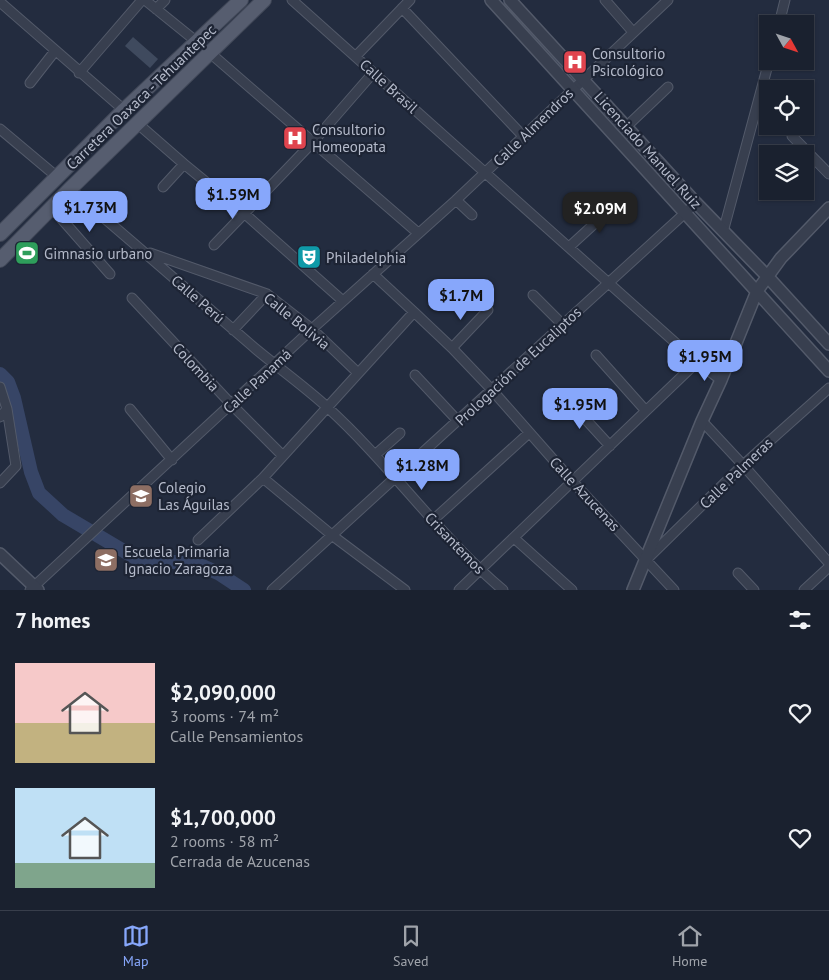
<!DOCTYPE html>
<html lang="en">
<head>
<meta charset="utf-8">
<style>
	body { margin:0; font-family:"PT Sans",sans-serif; background:#272e3b; color:#f1f3f6; height:100vh; display:flex; flex-direction:column; font-size:19px; white-space:nowrap }
	* { box-sizing:border-box; margin:0 }
	p { font-size:16px; color:#9fa3aa }
	.icon { flex:none; width:28px; height:28px; fill:none; stroke:currentColor; stroke-width:2; stroke-linecap:round; stroke-linejoin:round }
	.map { position:relative; height:590px; overflow:hidden }
	.side { display:flex; flex-direction:column; background:#1a212f; flex:1 }
	.side>* { flex:none }
	.needle { width:32px; rotate:130deg }
	.buttons { position:absolute; left:759px; top:15px; display:grid; gap:10px }
	.buttons a { display:grid; place-items:center; width:55px; height:55px; border-radius:0px; background:#1a212f; box-shadow:0 1px 4px #0004,0 0 0 1px #383e4b; font-size:25px }
	.price { position:absolute; translate:-50% -42px; padding:0 11px; border-radius:10px; background:#87a7fb; color:#111; font-size:16px; line-height:32px; filter:drop-shadow(0 1px 2px #0008) }
	.price::after { content:''; position:absolute; left:50%; top:30px; width:15px; height:11px; margin-left:-8px; background:inherit; clip-path:polygon(0 0,100% 0,50% 100%) }
	.price.active { background:#222; color:#fff }
	ul { padding:0; list-style:none }
	li { display:flex; align-items:center; gap:15px; height:125px; padding:0 15px }
	li span { display:grid; place-items:center; flex:none; width:140px; height:100px; border-radius:0px; color:#555 }
	li>.icon { margin-inline-start:auto }
	span .icon { width:60px; height:60px; fill:#fffc; stroke-width:1 }
	li b { font-size:21px }
	h2 { display:flex; justify-content:space-between; align-items:center; height:60px; padding:0 15px; font-size:21px }
	.menu { display:flex; justify-content:space-around; align-items:center; height:70px; border-top:1px solid #383e4b; background:#1a212f; font-size:14px; color:#9fa3aa }
	.menu a { display:grid; justify-items:center; gap:2px }
	.menu .active { color:#87a7fb }
	.map>svg:first-child { display:block }
	.lines { fill:none; stroke-linecap:round; stroke-linejoin:round }
	.river { stroke:#374566; stroke-width:14 }
	.building { fill:#3f4a5e }
	.minor-casing { stroke:#535a6a; stroke-width:11 }
	.tertiary-casing { stroke:#535a6a; stroke-width:14 }
	.primary-casing { stroke:#414858; stroke-width:16 }
	.minor { stroke:#383f4f; stroke-width:9 }
	.tertiary { stroke:#383f4f; stroke-width:11 }
	.primary { stroke:#565d6f; stroke-width:14 }
	.labels { text-anchor:middle; dominant-baseline:central; stroke-width:4.5; stroke-linejoin:round; paint-order:stroke }
	.poi-label { font-size:15px; fill:#b4baca; stroke:#1d2434; text-anchor:start }
	.street-label { font-size:15px; fill:#b4baca; stroke:#1d2434 }
</style>
</head>
<body>
<div class="map">
<svg width="829" height="590" viewBox="0 0 829 590">
	<rect width="100%" height="100%" fill="#232c3f"/>
	<g class="lines">
		<path class="river" d="M0,374L8,382L14,398L31,472L39,493L63,515L139,560H156L200,565L218,573L244,590"/>
	</g>
	<path class="building" d="M133,37L158,59L150,68L125,46Z"/>
	<g class="lines">
		<defs>
			<path id="minor" d="M145,0L197,42
				M292,0L697,362L721,380
				M605,0L633,32
				M0,2L124,110
				M402,8L523,136
				M156,9L165,0
				M779,24L785,0
				M209,52L418,233
				M356,56L410,0
				M79,73L142,0
				M30,83L55,51
				M137,123L184,164L245,214L343,301
				M627,126L668,87
				M0,129L56,176
				M792,136L829,174
				M163,187L184,164
				M70,189C133,242 194,296 257,350C280,369 305,387 327,407C390,464 438,535 503,590
				M456,200L472,215
				M52,208L110,274
				M723,232L769,61
				M214,245L313,142L373,73
				M569,247L616,204
				M150,253L267,294L312,329L358,373
				M373,274L414,312
				M533,295L562,324
				M132,298L232,405L283,456
				M233,330L267,294
				M452,348L488,310
				M596,355L646,411
				M415,375L458,421
				M0,387L7,409L16,466L0,483
				M567,399L610,446
				M130,409L172,460
				M0,417L7,409
				M702,421L743,465L829,563
				M375,455L400,433
				M263,478L333,536L405,590
				M432,521L529,433
				M514,538L572,590
				M198,540L263,478L414,312L452,348L492,390L573,482L674,590
				M647,559L743,465L829,388
				M738,573L754,590
				M30,590L312,329L456,200L668,0
				M272,590L696,203
				M459,590L697,362
				M804,590L829,567"/>
			<path id="tertiary" d="M491,0L829,371
				M510,0L696,203L767,276L829,344
				M0,554L38,590
				M633,590L702,421L721,380L757,291L781,258L829,208"/>
			<path id="primary" d="M0,234L124,110L241,0
				M0,260L70,189L264,0"/>
		</defs>
		<use href="#minor" class="minor-casing"/>
		<use href="#tertiary" class="tertiary-casing"/>
		<use href="#primary" class="primary-casing"/>
		<use href="#minor" class="minor"/>
		<use href="#tertiary" class="tertiary"/>
		<use href="#primary" class="primary"/>
	</g>
	<defs>
		<symbol id="hospital-square" viewBox="-11 -11 22 22"><rect x="-9" y="-9" width="18" height="18" rx="4" fill="#e0444e" stroke="#1d2434"/><path d="M-5-5h3v3.5h4V-5h3V5h-3V1.5h-4V5h-3Z" fill="#fff"/></symbol>
		<symbol id="stadium-square" viewBox="-11 -11 22 22"><rect x="-9" y="-9" width="18" height="18" rx="4" fill="#2e9e5b" stroke="#1d2434"/><path d="M0-5a6.5 5 0 1 0 0 10a6.5 5 0 1 0 0-10ZM-3.5-1.8h7v3.6h-7Z" fill="#fff"/></symbol>
		<symbol id="theatre-square" viewBox="-11 -11 22 22"><rect x="-9" y="-9" width="18" height="18" rx="4" fill="#0f9aa8" stroke="#1d2434"/><path d="M-5-5.5Q0-4 5-5.5V0Q5 5 0 6Q-5 5-5 0ZM-3.3-2.5H-1v1.5H-3.3ZM1-2.5H3.3v1.5H1ZM-2.8 1Q0 5.5 2.8 1Z" fill="#fff"/></symbol>
		<symbol id="school-square" viewBox="-11 -11 22 22"><rect x="-9" y="-9" width="18" height="18" rx="4" fill="#8d6e63" stroke="#1d2434"/><path d="M0-5L7-2L0 1L-7-2ZM-4 1L0 2.5L4 1V4Q0 6-4 4Z" fill="#fff"/></symbol>
	</defs>
	<g fill-rule="evenodd">
		<use href="#hospital-square" x="561" y="48" width="28" height="28"/>
		<use href="#hospital-square" x="281" y="124" width="28" height="28"/>
		<use href="#stadium-square" x="13" y="239" width="28" height="28"/>
		<use href="#theatre-square" x="295" y="243" width="28" height="28"/>
		<use href="#school-square" x="127" y="482" width="28" height="28"/>
		<use href="#school-square" x="92" y="546" width="28" height="28"/>
	</g>
	<g class="labels">
		<g class="poi-label">
			<text x="592" y="53">Consultorio<tspan x="592" dy="17">Psicológico</tspan></text>
			<text x="312" y="129">Consultorio<tspan x="312" dy="17">Homeopata</tspan></text>
			<text x="44" y="253">Gimnasio urbano</text>
			<text x="326" y="257">Philadelphia</text>
			<text x="158" y="487">Colegio<tspan x="158" dy="17">Las Águilas</tspan></text>
			<text x="124" y="551">Escuela Primaria<tspan x="124" dy="17">Ignacio Zaragoza</tspan></text>
		</g>
		<g class="street-label">
			<text transform="translate(389 86) rotate(42)">Calle Brasil</text>
			<text transform="translate(141 97) rotate(-44)">Carretera Oaxaca - Tehuantepec</text>
			<text transform="translate(533 127) rotate(-44)">Calle Almendros</text>
			<text transform="translate(648 150) rotate(48)">Licenciado Manuel Ruiz</text>
			<text transform="translate(198 299) rotate(41)">Calle Perú</text>
			<text transform="translate(297 321) rotate(39)">Calle Bolivia</text>
			<text transform="translate(518 366) rotate(-43)">Prologación de Eucaliptos</text>
			<text transform="translate(196 367) rotate(47)">Colombia</text>
			<text transform="translate(257 381) rotate(-43)">Calle Panamá</text>
			<text transform="translate(736 473) rotate(-44)">Calle Palmeras</text>
			<text transform="translate(585 494) rotate(47)">Calle Azucenas</text>
			<text transform="translate(455 543) rotate(46)">Crisantemos</text>
		</g>
	</g>
</svg>
<div class="buttons">
<a><svg class="needle" viewBox="-14 -14 28 28"><path d="M0-13l5 13h-10z" fill="#e53935"/><path d="M0 13l5-13h-10z" fill="#9fa3aa"/></svg></a>
<a><svg class="icon" aria-label="locate" viewBox="0 0 24 24"><circle cx="12" cy="12" r="6"/><path d="M12 2v4M12 18v4M2 12h4M18 12h4"/></svg></a>
<a><svg class="icon" aria-label="layers" viewBox="0 0 24 24"><path d="M12 4l9 5-9 5-9-5zM3 14l9 5 9-5"/></svg></a>
</div>
<b class="price" style="left:233px;top:220px">$1.59M</b>
<b class="price" style="left:90px;top:233px">$1.73M</b>
<b class="price active" style="left:600px;top:234px">$2.09M</b>
<b class="price" style="left:461px;top:321px">$1.7M</b>
<b class="price" style="left:705px;top:382px">$1.95M</b>
<b class="price" style="left:580px;top:430px">$1.95M</b>
<b class="price" style="left:422px;top:491px">$1.28M</b>
</div>
<section class="side">
<h2>7 homes<svg class="icon" aria-label="filters" viewBox="0 0 24 24"><path d="M4 7h16M4 17h16"/><circle cx="9" cy="7" r="2"/><circle cx="15" cy="17" r="2"/></svg></h2>
<ul>
<li><span style="background:linear-gradient(#f6c9c9 60%,#c2b280 0)"><svg class="icon" aria-label="home" viewBox="0 0 24 24"><path d="M3 11l9-7 9 7M6 9v11h12V9"/></svg></span><div><b>$2,090,000</b><p>3 rooms · 74 m²</p><p>Calle Pensamientos</p></div><svg class="icon" aria-label="heart" viewBox="0 0 24 24"><path d="M12 20l-8-8c-3-5 5-10 8-4 3-6 11-1 8 4z"/></svg></li>
<li><span style="background:linear-gradient(#bfe0f5 75%,#7fa58c 0)"><svg class="icon" aria-label="home" viewBox="0 0 24 24"><path d="M3 11l9-7 9 7M6 9v11h12V9"/></svg></span><div><b>$1,700,000</b><p>2 rooms · 58 m²</p><p>Cerrada de Azucenas</p></div><svg class="icon" aria-label="heart" viewBox="0 0 24 24"><path d="M12 20l-8-8c-3-5 5-10 8-4 3-6 11-1 8 4z"/></svg></li>
</ul>
</section>
<nav class="menu">
<a class="active"><svg class="icon" aria-label="map" viewBox="0 0 24 24"><path d="M3 6l6-2 6 2 6-2v14l-6 2-6-2-6 2zM9 4v14M15 6v14"/></svg>Map</a>
<a><svg class="icon" aria-label="saved" viewBox="0 0 24 24"><path d="M7 4h10v16l-5-4-5 4z"/></svg>Saved</a>
<a><svg class="icon" aria-label="home" viewBox="0 0 24 24"><path d="M3 11l9-7 9 7M6 9v11h12V9"/></svg>Home</a>
</nav>
</body>
</html>
